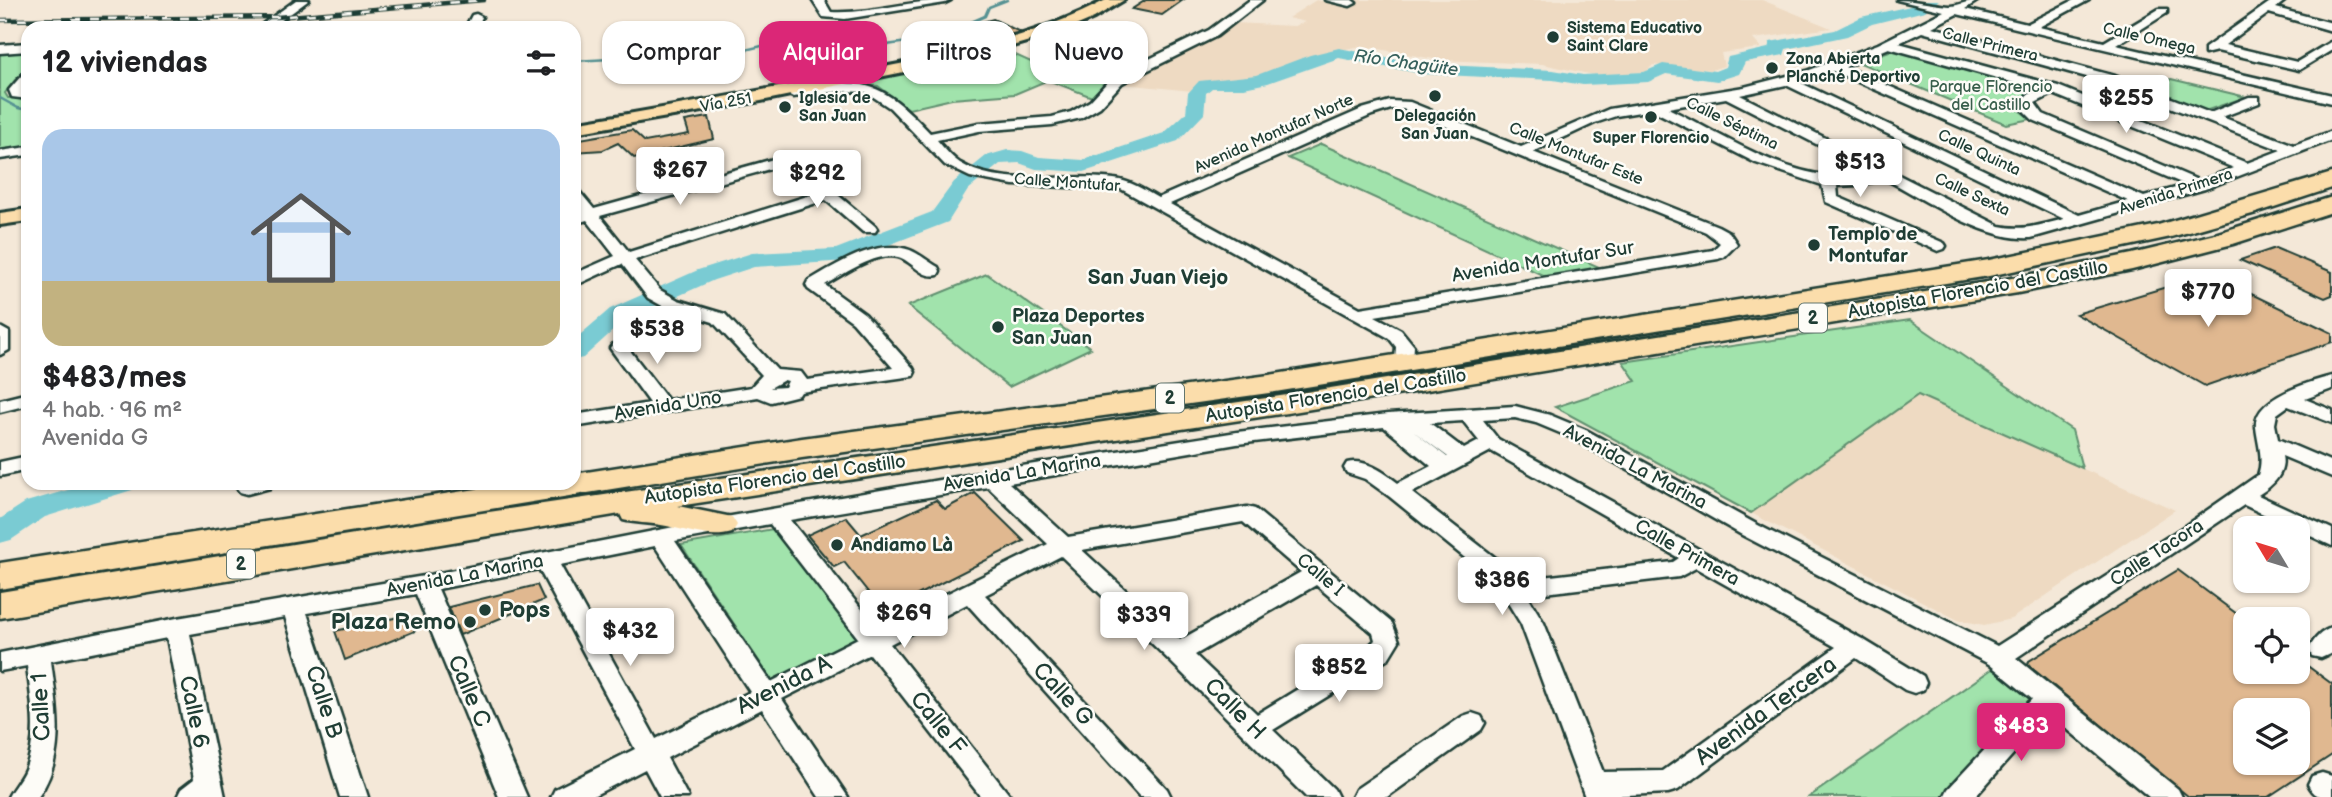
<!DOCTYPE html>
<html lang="es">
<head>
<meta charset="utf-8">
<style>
	body { margin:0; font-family:"Balsamiq Sans",sans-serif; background:#f6f6f6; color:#202124; height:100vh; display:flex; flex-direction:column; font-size:26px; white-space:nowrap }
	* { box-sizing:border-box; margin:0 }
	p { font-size:23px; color:#757577 }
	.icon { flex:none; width:38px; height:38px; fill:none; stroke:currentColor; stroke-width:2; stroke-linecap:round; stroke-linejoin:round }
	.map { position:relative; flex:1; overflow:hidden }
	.panel { position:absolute; left:21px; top:21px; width:560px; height:469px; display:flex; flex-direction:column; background:#fff; border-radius:21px; box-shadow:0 2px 5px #0004 }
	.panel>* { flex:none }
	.banner { position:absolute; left:602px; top:21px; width:665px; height:63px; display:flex; gap:14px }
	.needle { width:46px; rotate:308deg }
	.buttons { position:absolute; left:2233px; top:516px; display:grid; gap:14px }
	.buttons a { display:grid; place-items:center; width:77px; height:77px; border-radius:14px; background:#fff; box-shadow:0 2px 5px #0004; font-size:35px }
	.price { position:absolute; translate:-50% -60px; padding:0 16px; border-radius:7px; background:#fff; color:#222; font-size:23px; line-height:46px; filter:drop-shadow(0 2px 4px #0008) }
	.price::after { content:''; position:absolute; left:50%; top:42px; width:21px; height:16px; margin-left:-10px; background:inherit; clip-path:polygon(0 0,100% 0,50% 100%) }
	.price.on { background:#db2777; color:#fff }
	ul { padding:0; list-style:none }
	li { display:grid; align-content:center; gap:14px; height:371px; padding:0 21px }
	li+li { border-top:2px solid #e0e0e0 }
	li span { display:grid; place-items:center; height:217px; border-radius:21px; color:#555 }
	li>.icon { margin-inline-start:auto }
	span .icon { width:126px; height:126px; fill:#fffc; stroke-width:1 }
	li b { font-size:30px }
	h2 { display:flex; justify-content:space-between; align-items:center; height:84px; padding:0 21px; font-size:30px }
	.tag { padding:0 24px; border-radius:21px; background:#fff; box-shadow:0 2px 5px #0004; font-size:24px; line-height:63px }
	.tag.on { background:#db2777; color:#fff }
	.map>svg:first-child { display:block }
	.built { fill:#eedac2 }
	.green { fill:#a1e3ac; stroke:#609070; stroke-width:2 }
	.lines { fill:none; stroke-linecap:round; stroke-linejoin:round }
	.stream { stroke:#569293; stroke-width:2.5 }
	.river { fill:#7acbd3; fill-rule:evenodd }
	.building { fill:#e0b890; stroke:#1f3d34; stroke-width:2; fill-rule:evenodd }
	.minor-casing { stroke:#1f3d34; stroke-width:5 }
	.major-casing { stroke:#1f3d34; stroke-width:6 }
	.highway-casing { stroke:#1f3d34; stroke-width:5 }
	.minor { fill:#fdfcf7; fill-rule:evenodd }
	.major { fill:#fbddab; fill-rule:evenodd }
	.highway { fill:#fbddab; fill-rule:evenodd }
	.rail-casing { stroke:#1f3d34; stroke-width:4.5 }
	.rail { stroke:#fdfcf7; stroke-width:2.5; stroke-dasharray:9; stroke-linecap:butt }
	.poi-dot { fill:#1f3d34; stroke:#fdfcf7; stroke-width:2.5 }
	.labels { text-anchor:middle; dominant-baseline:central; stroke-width:5; stroke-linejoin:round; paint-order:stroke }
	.far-poi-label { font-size:16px; font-weight:bold; fill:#1f3d34; stroke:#fdfcf7; text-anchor:start }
	.far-street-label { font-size:16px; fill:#1f3d34; stroke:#fdfcf7 }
	.far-park-label { font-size:16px; fill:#395e4c; stroke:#fdfcf7 }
	.far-water-label { font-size:18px; font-style:italic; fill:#36605c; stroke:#fdfcf7 }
	.shield { fill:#fdfcf7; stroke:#62766e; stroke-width:2 }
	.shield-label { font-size:18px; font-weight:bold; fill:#1f3d34 }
	.poi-label { font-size:19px; font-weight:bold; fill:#1f3d34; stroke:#fdfcf7; text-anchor:start }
	.street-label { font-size:19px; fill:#1f3d34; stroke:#fdfcf7 }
	.neighbourhood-label { font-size:21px; font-weight:bold; fill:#1f3d34; stroke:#fdfcf7 }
	.near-poi-label { font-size:23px; font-weight:bold; fill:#1f3d34; stroke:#fdfcf7; text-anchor:start }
	.near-street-label { font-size:23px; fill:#1f3d34; stroke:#fdfcf7 }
</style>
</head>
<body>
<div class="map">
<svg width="2332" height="797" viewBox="0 0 2332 797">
	<rect width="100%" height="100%" fill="#f4e8d8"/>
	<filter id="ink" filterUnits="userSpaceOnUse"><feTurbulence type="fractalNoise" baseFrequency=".0143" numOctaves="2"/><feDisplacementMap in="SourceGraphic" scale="14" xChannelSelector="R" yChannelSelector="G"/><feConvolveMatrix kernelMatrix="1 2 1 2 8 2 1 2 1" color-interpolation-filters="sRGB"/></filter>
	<g filter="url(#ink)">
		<path class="built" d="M1316,0L1345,5L1358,0H1762L1831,28L1753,39L1761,48L1721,53L1724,66L1711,70L1653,65L1646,72L1594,75L1542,64L1439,60L1362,46L1313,55L1273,72L1246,80L1208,82L1192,91L1123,84L1192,50L1234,23L1294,26L1305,22L1288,18Z
			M1918,395L2175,510L2011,619L1984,625L1958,620L1751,513Z"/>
		<path class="green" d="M1096,48L1144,65L1104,85L1092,97L1048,80L1015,94L952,99L909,109L878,86L851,84L1009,52L1044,68Z
			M1895,49L2037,88L2017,102L2016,108L2031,119L2006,124L1858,62Z
			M28,52V71L15,80L5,93L8,98L28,97V146L0,152V54Z
			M2171,79L2246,97L2205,111L2143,87Z
			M1321,144L1608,271L1551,279L1288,158Z
			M987,274L1091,348L1009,387L908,306Z
			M1910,320L2072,430L2082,468L1918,395L1751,513L1555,407L1636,381L1623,362Z
			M773,529L858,640L773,682L681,545Z
			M1992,669L2040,698L1948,797H1809Z"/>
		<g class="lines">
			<path class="stream" d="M574,61L737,52L811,34L844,38L866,48L935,38L985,16L989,7L1007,0
				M0,98L18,108L28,110"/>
			<path class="river" d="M1921,0H1939L1925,11L1872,24L1847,36L1786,49L1784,55L1745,62L1739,74L1717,81L1666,74L1648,82L1583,85L1553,80L1422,74L1339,58L1268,83L1244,88H1212L1206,93L1204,114L1178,141L1084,172L1036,169L1019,163L1000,164L968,190L948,222L847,261L754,267L714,280L626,319L583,358L574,360V340L610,309L698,270L752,253L836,249L932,212L954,182L986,156L1007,150L1022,151L1039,157L1083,160L1164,133L1186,113L1188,93L1199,81L1257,75L1310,55L1339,48L1422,64L1553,70L1583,75L1644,72L1663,64L1715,71L1725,67L1728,57L1768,48L1770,42L1835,30L1861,17L1915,5Z
				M92,483H136L132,490L45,517L11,540L0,543V519L26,502Z"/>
		</g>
		<path class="building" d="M1146,0H1183L1162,15L1132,9Z
			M993,19L1020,32L960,48L941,37L958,32L955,30Z
			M1083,29L1104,35L1085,44L1096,48L1075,57L1043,44Z
			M709,117L714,139L634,158L618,143L603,150L574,152V140L632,130L645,142L689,134L685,121Z
			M2275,248L2332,272V295L2325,298L2240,260Z
			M2210,274L2332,333V342L2205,386L2076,314Z
			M975,493L1024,541L884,612L844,562L834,567L807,535L846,517L861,535L936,500L945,509Z
			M2178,570L2245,620V672H2298V659L2332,684V755L2268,797H2189L2028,665L2029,661ZM2245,710H2298V763H2245Z
			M537,585L544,600L460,635L449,607Z
			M408,615L415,631L345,660L335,631Z"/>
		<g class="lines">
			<defs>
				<path id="minor" d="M296,0H309L271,28H257Z
					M812,0H824L831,12C871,14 910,0 951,0L945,3L845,19L823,17Z
					M1250,0H1263L1217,36L1122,83L1100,107L1081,118L1052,125L979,131L937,140C944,148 951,157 960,163C1003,189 1067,172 1114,179C1131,181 1144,190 1158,198L1362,109L1390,101L1410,102L1521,147L1609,109L1744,87L1807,71L1878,44L1944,11L1897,0C1916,0 1933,5 1950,6C1959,6 1968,0 1979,0L1965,9L2027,24L2074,0H2089L2039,27L2104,42L2159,9H2167V13L2116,45L2332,95V103L1957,14L1932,27L2115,76L2210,113L2249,97H2259V103L2222,117L2294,145L2332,131V140L2205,189L2031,238C1984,241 1926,200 1885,179L1858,185L1837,186L1838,197L1944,243L1946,246L1944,249L1938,251L1826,202L1822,185L1756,163L1652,110L1616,116L1595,123L1533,152L1718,226L1729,232L1737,244L1724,257L1718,259L1375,316L1401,330L1414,346L1413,361L1404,367L1395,361L1396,347L1389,338L1121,189L1013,185L970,177L945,165L890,108L866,92L840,91L793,97L786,93L793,89C865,78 879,79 930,133L979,123L1052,117L1071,112L1090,101L1112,77L1209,30ZM1922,32L2105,82L2281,150L2247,163L2058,86L1899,43ZM1889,48L2040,90L2027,95L2021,103L2024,111L2033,120L2186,185L2144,197L1845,67ZM1833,71L2128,201L2079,215L1799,82ZM1786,85L2064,219C2041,225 2023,231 2000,226L1740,95ZM2053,94L2234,168L2200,181L2043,114L2035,103ZM1726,98L1873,173C1801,190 1730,138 1668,108ZM1391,109H1403L1706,232L1720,243L1713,250L1360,308L1170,204L1372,115Z
					M1325,0H1352L1356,3L1350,6Z
					M2273,0H2286L2276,8L2332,23V31L2269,13L2225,45L2297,62L2332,41V50L2299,70L2217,51L2205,54V48Z
					M476,14L482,17L477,28H465L472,15Z
					M28,43V51L0,53V45Z
					M28,73V85L23,91H28V99L12,97L9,90L23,74Z
					M28,147V155L0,159V151Z
					M777,158L802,165L875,226L877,229L875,232H863L826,200L635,260L660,290L678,300L725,314L777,370L801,372L807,380L893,368L853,322L808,289L806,285L808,281C836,265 876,238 910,250C920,254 929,262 938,267L940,271L938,275C921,279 913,261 898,257C875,252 844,274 825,285L865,314L913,368L915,372L913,376L801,392L799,395L771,402L758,397L574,427V415L650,403L610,348L613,344H625L668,400L751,387L762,375L713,322L666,308L648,298L622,264L574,286V274L615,256L587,220L574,224V214L581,212L574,204V189L579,191L594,209ZM777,167L792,171L817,193L629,252L600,216ZM784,380L788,381L785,387L770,388Z
					M0,327L9,332V350L0,355Z
					M2332,376V389L2305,399L2332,410V423L2288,406L2277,414L2275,424L2278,439L2332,462V477L2282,456C2286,474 2272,486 2258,495L2332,529V546L2244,505L2016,658L2178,789L2182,797H2149L2049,714L1975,797H1944L1948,789L2032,699L1989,664L1742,535L1572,438L1536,423L1515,418L1483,420L1498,439L1864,640L1923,676L1926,683L1923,690L1914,693L1905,690L1856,658L1678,790L1668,793L1585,797L1521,624L1503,595L1486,575L1390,497L1365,479L1347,473L1344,468L1347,463C1365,458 1384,472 1398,483L1431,466L1384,427L1237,444L1009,483L1068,537L1247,507L1255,509L1392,623L1399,641L1388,659L1273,730L1334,789L1338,797H1306L1169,660L1061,556L985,595L1167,789L1171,797H1140L967,604L890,644L1011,797H981L870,654L782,699L848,797H819L762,709L667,758L688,797H660L645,769L591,797H551L555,789L635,749L539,569L438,589L527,797H499L416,594L307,613L368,797H340L285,617L190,634L225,797H177L181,789L194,779L167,638L51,661C57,707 67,757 38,797H8C13,787 21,779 25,769C39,737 31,699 27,666L0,671V653L177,618L424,576L720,518L991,471L1237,432L1388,414L1515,406L1550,415L1586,430L1758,525L1997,646L2186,525L2258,475C2264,458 2258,445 2256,427C2253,398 2309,382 2332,376ZM1463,421L1479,441L1464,449L1430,423ZM1412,430L1448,457H1447ZM1491,451L1679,558L1673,562L1516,580L1502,563L1412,493ZM988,487L1048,544L877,628L790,520ZM1243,522L1301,572L1180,640L1082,550ZM770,524L858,638L771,682L675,541ZM655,546L750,692L656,739L560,565ZM1696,568L1836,647L1663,771L1603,772L1544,623L1527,595L1679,577ZM1316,585L1373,633L1375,640L1370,645L1257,714L1195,655Z
					M28,393V405L0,412V400Z
					M28,456V470L0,476V462Z
					M239,483H273L270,488L247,494L240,492L236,487Z
					M2332,628V653L2321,658L2312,656L2309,649C2314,639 2321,631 2332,628Z
					M1472,713L1481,716L1485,723L1481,730L1387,797H1352L1356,789L1463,716Z
					M2322,773L2332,776V797C2319,797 2314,796 2308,784L2312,776Z"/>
				<path id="major" d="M1106,0H1124L1094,18L1064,31L968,59L761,101L574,133V123C670,107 766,90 862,71C946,55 1030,40 1106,0Z
					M28,209V221L0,225V213Z"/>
				<path id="highway" d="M2332,173V188L2256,213L2171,237L1989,276L1269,393L802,458L0,589V563L515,483H574V474L802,438L1269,375L1989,260L2158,225Z
					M2332,197V212L2233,244L2132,270L2018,293L1287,413L678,506L732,517L737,525L732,533C709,540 685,529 661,525C648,523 636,523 623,520L620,514L0,618V592L482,513L1287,395L2018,277L2132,254L2215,234Z"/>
			</defs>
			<use href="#minor" class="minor-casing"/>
			<use href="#major" class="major-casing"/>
			<use href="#highway" class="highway-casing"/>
			<use href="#minor" class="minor"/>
			<use href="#major" class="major"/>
			<use href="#highway" class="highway"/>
			<defs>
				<path id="rail" d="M0,20L277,17L484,0"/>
			</defs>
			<use href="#rail" class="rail-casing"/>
			<use href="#rail" class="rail"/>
		</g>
	</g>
	<g class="poi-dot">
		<circle cx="1553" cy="37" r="7"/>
		<circle cx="1772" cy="68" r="7"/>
		<circle cx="1435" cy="96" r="7"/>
		<circle cx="785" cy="107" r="7"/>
		<circle cx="1651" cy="117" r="7"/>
		<circle cx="1814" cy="245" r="7"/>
		<circle cx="998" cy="327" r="7"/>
		<circle cx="837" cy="545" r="7"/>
		<circle cx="485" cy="610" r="7"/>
		<circle cx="470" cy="622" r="7"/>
	</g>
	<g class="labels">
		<g class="far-poi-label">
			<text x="1567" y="28">Sistema Educativo<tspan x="1567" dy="18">Saint Clare</tspan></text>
			<text x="1786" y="59">Zona Abierta<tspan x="1786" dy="18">Planché Deportivo</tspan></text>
			<text x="799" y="98">Iglesia de<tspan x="799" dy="18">San Juan</tspan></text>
			<text x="1435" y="116" text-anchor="middle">Delegación<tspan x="1435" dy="18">San Juan</tspan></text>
			<text x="1651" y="138" text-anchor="middle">Super Florencio</text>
		</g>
		<g class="far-street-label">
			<text transform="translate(2149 39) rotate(13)">Calle Omega</text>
			<text transform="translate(1990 45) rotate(14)">Calle Primera</text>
			<text transform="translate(726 103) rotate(-10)">Vía 251</text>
			<text transform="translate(1732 124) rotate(26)">Calle Séptima</text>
			<text transform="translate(1274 134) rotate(-24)">Avenida Montufar Norte</text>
			<text transform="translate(1979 153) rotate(25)">Calle Quinta</text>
			<text transform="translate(1576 154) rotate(22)">Calle Montufar Este</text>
			<text transform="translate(1067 183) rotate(4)">Calle Montufar</text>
			<text transform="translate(2176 192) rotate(-18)">Avenida Primera</text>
			<text transform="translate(1972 195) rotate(25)">Calle Sexta</text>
		</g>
		<g class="far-park-label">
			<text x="1991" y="87">Parque Florencio<tspan x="1991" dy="18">del Castillo</tspan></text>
		</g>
		<g class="far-water-label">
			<text transform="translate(1406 63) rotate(8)">Río Chagüite</text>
		</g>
		<g class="shield">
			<rect x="1799" y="303.5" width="28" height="29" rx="5"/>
			<rect x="1156" y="383.5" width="28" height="29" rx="5"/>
			<rect x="227" y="549.5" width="28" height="29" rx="5"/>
		</g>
		<g class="shield-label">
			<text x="1813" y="318">2</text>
			<text x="1170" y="398">2</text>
			<text x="241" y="564">2</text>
		</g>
		<g class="poi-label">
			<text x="1828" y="234">Templo de<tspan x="1828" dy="22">Montufar</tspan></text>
			<text x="1012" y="316">Plaza Deportes<tspan x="1012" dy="22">San Juan</tspan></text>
			<text x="851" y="545">Andiamo Là</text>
		</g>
		<g class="street-label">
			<text transform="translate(1543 262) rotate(-9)">Avenida Montufar Sur</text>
			<text transform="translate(1978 290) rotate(-10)">Autopista Florencio del Castillo</text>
			<text transform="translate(1336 396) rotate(-9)">Autopista Florencio del Castillo</text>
			<text transform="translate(668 406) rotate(-9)">Avenida Uno</text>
			<text transform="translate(1635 467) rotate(28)">Avenida La Marina</text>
			<text transform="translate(1022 473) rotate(-9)">Avenida La Marina</text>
			<text transform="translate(775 480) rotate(-8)">Autopista Florencio del Castillo</text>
			<text transform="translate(1687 553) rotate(29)">Calle Primera</text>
			<text transform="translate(2157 553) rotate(-33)">Calle Tacora</text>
			<text transform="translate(1320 575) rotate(40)">Calle I</text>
			<text transform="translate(465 576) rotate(-11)">Avenida La Marina</text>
		</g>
		<g class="neighbourhood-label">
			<text x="1158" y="277">San Juan Viejo</text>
		</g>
		<g class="near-poi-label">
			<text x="499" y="610">Pops</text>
			<text x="456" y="622" text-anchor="end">Plaza Remo</text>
		</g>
		<g class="near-street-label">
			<text transform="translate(784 685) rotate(-27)">Avenida A</text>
			<text transform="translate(469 691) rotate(67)">Calle C</text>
			<text transform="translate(1063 694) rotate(47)">Calle G</text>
			<text transform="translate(324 702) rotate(72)">Calle B</text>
			<text transform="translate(41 707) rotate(-93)">Calle 1</text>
			<text transform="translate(1235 709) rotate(45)">Calle H</text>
			<text transform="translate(1766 711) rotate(-36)">Avenida Tercera</text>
			<text transform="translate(194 712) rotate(78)">Calle 6</text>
			<text transform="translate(938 723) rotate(51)">Calle F</text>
		</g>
	</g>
</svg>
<div class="buttons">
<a><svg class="needle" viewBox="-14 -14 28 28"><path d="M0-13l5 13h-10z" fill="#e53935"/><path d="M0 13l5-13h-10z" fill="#757577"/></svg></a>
<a><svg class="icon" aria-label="locate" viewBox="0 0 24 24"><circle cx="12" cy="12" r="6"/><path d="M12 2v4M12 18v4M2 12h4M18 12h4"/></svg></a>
<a><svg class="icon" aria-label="layers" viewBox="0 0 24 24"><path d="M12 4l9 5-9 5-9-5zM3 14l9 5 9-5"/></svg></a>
</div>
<b class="price" style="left:2126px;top:135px">$255</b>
<b class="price" style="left:1860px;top:199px">$513</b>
<b class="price" style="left:680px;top:207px">$267</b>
<b class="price" style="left:817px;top:210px">$292</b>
<b class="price" style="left:2208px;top:329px">$770</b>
<b class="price" style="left:657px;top:366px">$538</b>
<b class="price" style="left:1502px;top:617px">$386</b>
<b class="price" style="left:904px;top:650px">$269</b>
<b class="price" style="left:1144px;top:652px">$339</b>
<b class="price" style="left:630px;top:668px">$432</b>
<b class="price" style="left:1339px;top:704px">$852</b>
<b class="price on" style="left:2021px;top:763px">$483</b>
<div class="banner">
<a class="tag">Comprar</a>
<a class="tag on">Alquilar</a>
<a class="tag">Filtros</a>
<a class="tag">Nuevo</a>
</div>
<section class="panel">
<h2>12 viviendas<svg class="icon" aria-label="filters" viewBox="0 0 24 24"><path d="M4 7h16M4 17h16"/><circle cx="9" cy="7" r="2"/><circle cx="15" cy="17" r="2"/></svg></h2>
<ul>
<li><span style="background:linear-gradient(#a9c7e8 70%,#c2b280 0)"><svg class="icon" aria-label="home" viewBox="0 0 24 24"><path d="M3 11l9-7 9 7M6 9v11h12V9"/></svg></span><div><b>$483/mes</b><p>4 hab. · 96 m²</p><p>Avenida G</p></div></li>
</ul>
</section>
</div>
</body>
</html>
